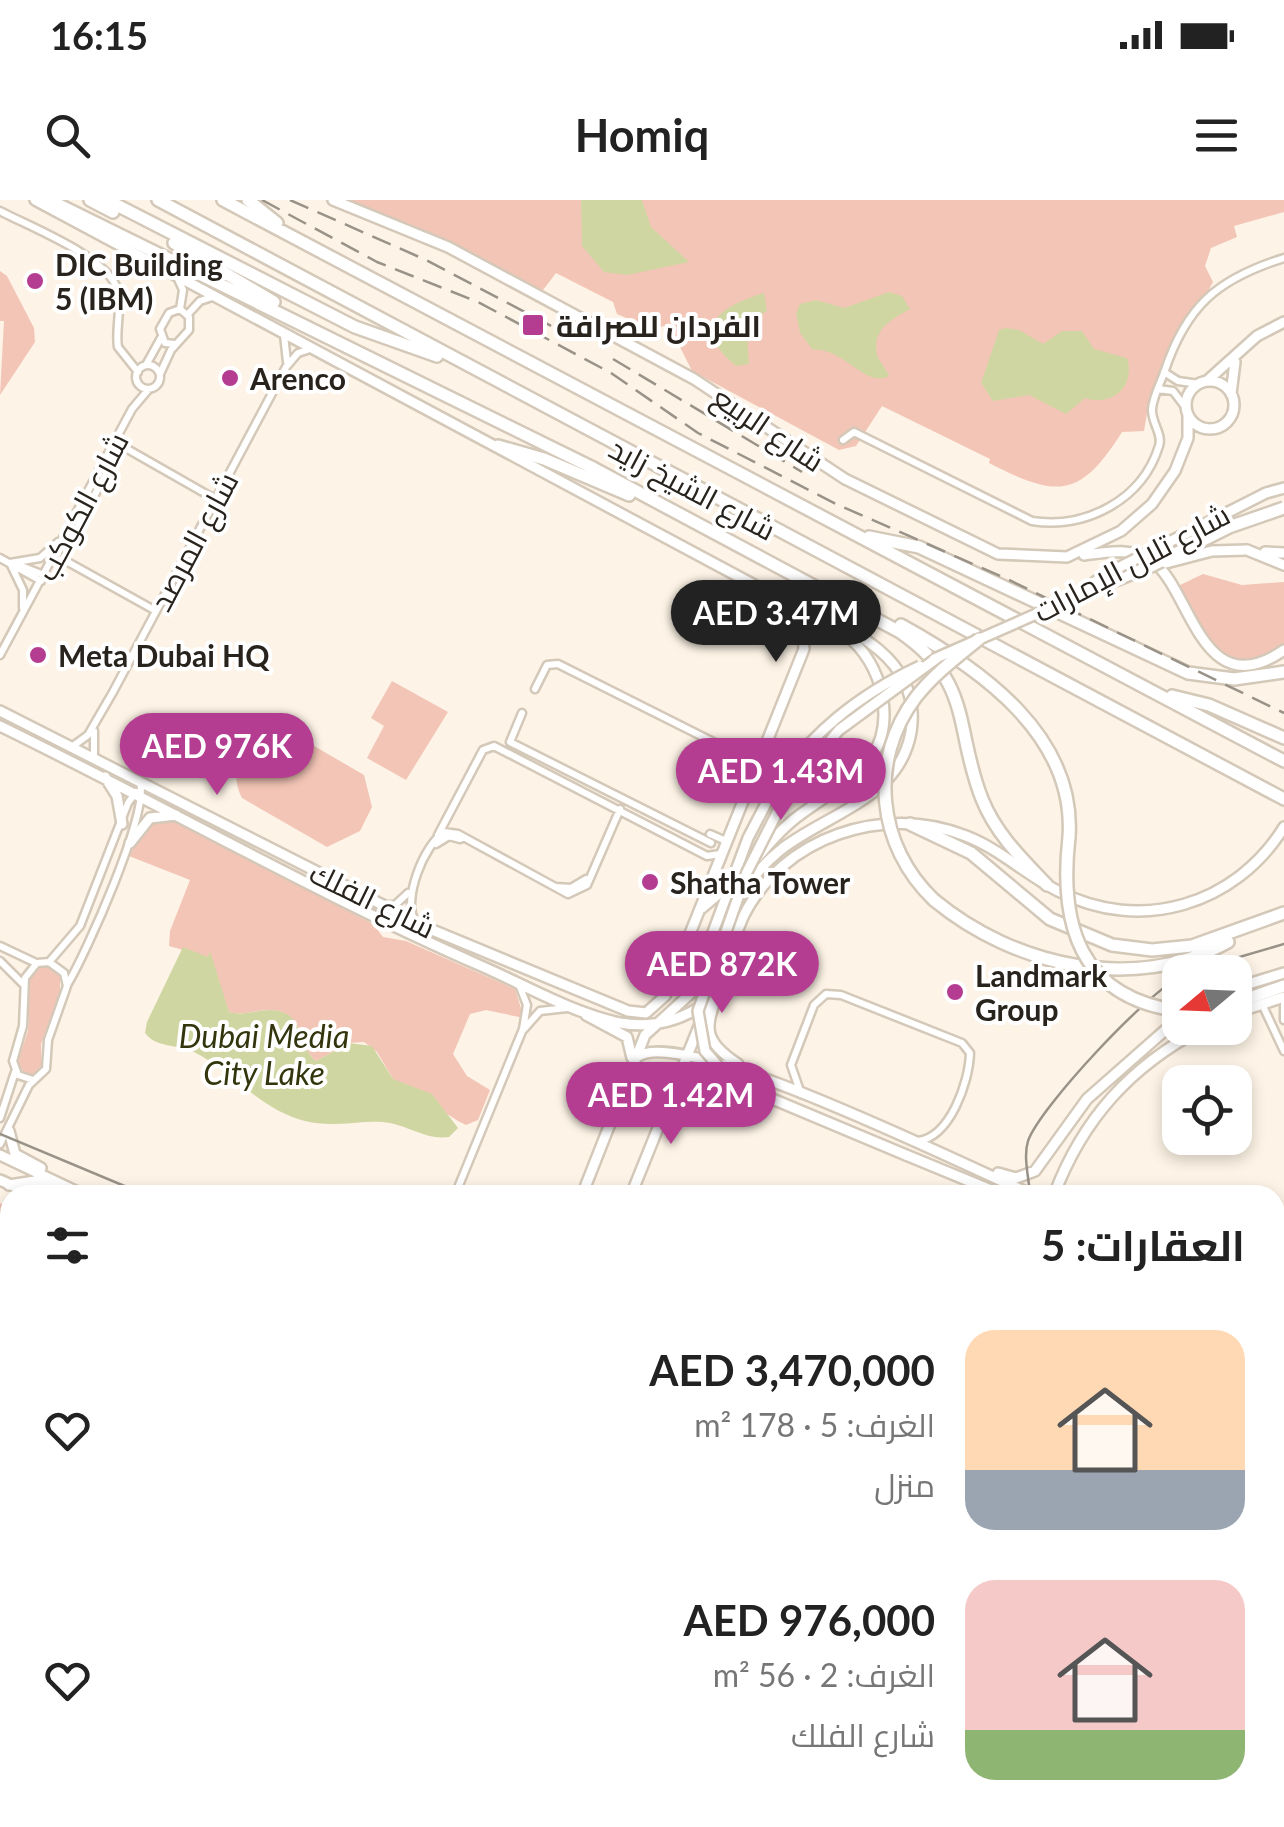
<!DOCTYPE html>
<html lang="ar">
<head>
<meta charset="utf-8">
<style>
	body { margin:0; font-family:Lato,Cairo,sans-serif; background:#f2f2f2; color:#222; direction:rtl; height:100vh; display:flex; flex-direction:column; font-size:38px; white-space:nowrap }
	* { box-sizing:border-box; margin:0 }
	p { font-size:32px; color:#767676 }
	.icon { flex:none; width:55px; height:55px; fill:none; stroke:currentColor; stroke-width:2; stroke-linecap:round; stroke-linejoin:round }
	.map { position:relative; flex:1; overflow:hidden; direction:ltr }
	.sheet { position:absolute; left:0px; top:985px; width:1285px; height:642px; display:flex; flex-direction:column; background:#fff; border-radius:30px 30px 0 0; box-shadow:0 5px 15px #0003; direction:rtl }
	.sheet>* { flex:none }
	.needle { width:65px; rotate:251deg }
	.controls { position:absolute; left:1162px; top:755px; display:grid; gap:20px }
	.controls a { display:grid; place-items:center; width:90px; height:90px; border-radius:20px; background:#fff; box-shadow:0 5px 15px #0003; font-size:50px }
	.price { position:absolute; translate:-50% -85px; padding:0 22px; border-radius:35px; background:#b53d91; color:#fff; font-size:32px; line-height:65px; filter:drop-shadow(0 2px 5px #0008) }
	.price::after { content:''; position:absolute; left:50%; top:60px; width:30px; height:22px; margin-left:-15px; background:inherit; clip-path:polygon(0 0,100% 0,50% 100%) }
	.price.active { background:#222; color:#fff }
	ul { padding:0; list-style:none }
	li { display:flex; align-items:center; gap:30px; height:250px; padding:0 40px }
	li span { display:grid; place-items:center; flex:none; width:280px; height:200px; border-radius:30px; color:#555 }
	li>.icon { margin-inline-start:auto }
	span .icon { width:120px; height:120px; fill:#fffc; stroke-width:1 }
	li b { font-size:42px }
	h2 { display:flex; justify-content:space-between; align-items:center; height:120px; padding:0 40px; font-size:42px }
	.status { display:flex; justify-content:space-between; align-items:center; height:70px; padding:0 50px; background:#fff; direction:ltr }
	.status svg { height:28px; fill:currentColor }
	header { display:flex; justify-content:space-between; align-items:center; height:130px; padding:0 40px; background:#fff; font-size:45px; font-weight:700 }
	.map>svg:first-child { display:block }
	.green { fill:#f3c5b6 }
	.water { fill:#d0d6a1 }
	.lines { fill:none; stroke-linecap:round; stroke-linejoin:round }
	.street-casing { stroke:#d4c8b8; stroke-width:11 }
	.secondary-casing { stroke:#d4c8b8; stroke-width:14 }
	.primary-casing { stroke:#d4c8b8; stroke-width:14 }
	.highway-casing { stroke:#d4c8b8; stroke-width:16 }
	.street { stroke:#fff; stroke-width:6 }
	.secondary { stroke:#fff; stroke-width:9 }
	.primary { stroke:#fff; stroke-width:9 }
	.highway { stroke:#fff; stroke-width:11 }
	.tram { stroke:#999288; stroke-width:2.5 }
	.rail { stroke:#999288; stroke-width:2.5; stroke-dasharray:20 10; stroke-linecap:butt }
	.secondary-bridge-casing { stroke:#d4c8b8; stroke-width:14; stroke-linecap:butt }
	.highway-bridge-casing { stroke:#d4c8b8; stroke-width:16; stroke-linecap:butt }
	.secondary-bridge { stroke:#fff; stroke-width:9 }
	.highway-bridge { stroke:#fff; stroke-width:11 }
	.poi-dot { fill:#b53d91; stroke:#fff; stroke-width:4 }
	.labels { text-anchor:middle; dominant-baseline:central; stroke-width:8; stroke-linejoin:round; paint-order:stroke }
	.poi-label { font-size:30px; font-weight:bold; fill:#28231d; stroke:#fff; text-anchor:start }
	.street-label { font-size:30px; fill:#28231d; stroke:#fff }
	.water-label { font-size:32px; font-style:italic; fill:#33350d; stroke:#fff }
</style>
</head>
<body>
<div class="status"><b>16:15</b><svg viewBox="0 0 49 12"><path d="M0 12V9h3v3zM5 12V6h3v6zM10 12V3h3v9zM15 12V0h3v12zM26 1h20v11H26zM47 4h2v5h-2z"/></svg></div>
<header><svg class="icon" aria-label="menu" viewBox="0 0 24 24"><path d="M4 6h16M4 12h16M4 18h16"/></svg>Homiq<svg class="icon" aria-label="search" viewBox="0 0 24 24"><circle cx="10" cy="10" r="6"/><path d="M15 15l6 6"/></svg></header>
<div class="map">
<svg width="1284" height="1627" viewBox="0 0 1284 1627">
	<rect width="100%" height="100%" fill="#fdf3e6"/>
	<path class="green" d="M344,0H1284V12L1234,26L1237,37L1211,48L1205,66L1213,82L1149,201L1144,231L1122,232C1080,299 1057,298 989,263L990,259L882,206L856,246L839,250L692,171L672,131L664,126L652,129L617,114L613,102L556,73L543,90Z
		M0,71L7,76L34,128L35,142L0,195L4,121H0Z
		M1203,374L1242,385L1284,382V445C1227,487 1199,430 1178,386Z
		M392,481L448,512L406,580L367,558L384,526L371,518Z
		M267,531L290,532L364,575L372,607L360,631L327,647L242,598C227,569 244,548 267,531Z
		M156,620H173L373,724L383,737L406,741L515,789L524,818L486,810L470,814L453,854L467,876L490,890L478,920L466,925L458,921L393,879L377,852L364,842L349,843L316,861C298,847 303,816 278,811C262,807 246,817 229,812L208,757L169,746L170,731L190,680L129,656L142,629Z
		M50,766L60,775V792L41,844V871L28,877L17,864L28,831L30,780L37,769Z
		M0,1003L10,1008V1297L0,1292Z"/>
	<path class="water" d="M581,0H642L651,27L689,62L627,75L604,72L582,46Z
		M889,92L902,96L910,109C893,119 872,128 877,154C879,162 886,168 889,176C865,189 844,147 813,150L800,133L796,113L800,104L816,100L844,108Z
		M764,93L767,111L756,117L747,135L749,164L736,166C688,127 721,106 764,93Z
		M1006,128L1019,130L1043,144L1062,131H1082L1094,149L1127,158C1136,187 1112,207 1085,198L1066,214L1029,195L993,201L981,183L999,130Z
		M183,747L208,757L210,751L229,812C246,817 262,807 279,811C305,817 298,847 316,861L349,843L372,846L393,879L432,894L458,928L449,937C426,940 411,927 390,923C365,918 337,929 305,921C261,910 233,872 194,852C177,844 156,848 145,833L147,822Z
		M1275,1102L1284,1108V1571L1275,1593Z
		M0,1350L10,1354V1618H585L590,1627H0Z"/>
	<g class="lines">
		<defs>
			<path id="street" d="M0,11C30,27 109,57 118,91C122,109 115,129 118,147L138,172
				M178,79L183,90L180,109
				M188,114L200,101L215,96
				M284,135L287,162
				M136 177a12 12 0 1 1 24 0a12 12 0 1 1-24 0Z
				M146,165L161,138
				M1164,172L1178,181L1199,184
				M160,174L171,150L189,130V117L180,109L169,113L160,129L165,143L175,144
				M1158,189L1173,191L1186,208
				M843,240L854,232L1032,321C1085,329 1142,301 1159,246C1163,234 1151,222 1152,209C1153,197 1160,184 1164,173C1186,106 1217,79 1284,58
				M115,242L215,299
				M116,255L66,349V361L156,411
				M0,358L41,381
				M10,363L40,358L58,342
				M10,363L23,390V408
				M16,364L44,375
				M0,455L132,209L148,190
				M535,489L547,465L558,464L757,564
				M522,513L510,542L711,643
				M94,531V556
				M73,546L88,535L113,492L286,167L298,153L310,149
				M710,634L726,641
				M438,635L483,550L494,546L707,656L720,654
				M436,644L449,636L460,639
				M556,687L571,688L586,679
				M385,705H395L408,693
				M415,721C402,700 424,645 444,632L458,634L568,694L587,685L620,609
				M0,746L36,763
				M0,761L24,785
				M50,761L80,726L128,603L136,592
				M67,785C86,754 149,613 140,583
				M1284,799V820
				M1262,804L1284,851
				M524,829L540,811L567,808
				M801,894L791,865L814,805L826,794L841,795L962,843L970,853C969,883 950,937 918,941
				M0,918L15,872
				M0,944L29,885L46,869L48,840L67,786L64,773L49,762L37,763L25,778L23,826L13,861L18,875L33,880
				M455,995L523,829L527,805L518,782
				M1275,1071L1284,1072
				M1033,1618L1040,1623L1050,1618"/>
			<path id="secondary" d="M35,0L758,387C819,418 925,443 911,532C906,561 888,583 864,599C813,633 775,639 741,696
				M333,0L448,47L694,179L845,279L998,354L1067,357L1121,331L1152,304L1175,271L1188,238V215
				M1208,180L1257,136L1284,122
				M1186 205a24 24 0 1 1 48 0a24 24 0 1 1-48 0Z
				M1231,194L1235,162
				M1266,293L1284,288
				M1247,350L1284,365
				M1265,352L1284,353
				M1084,355C1107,352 1131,347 1152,361C1191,387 1201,508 1284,450
				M0,511L430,729L628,811L646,813L665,796L804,449L802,422L780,403
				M0,526C160,604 315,693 479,765C523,784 572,813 620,823C648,828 676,822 700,807
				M105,577L117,596L122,624
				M130,643L150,618L176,615
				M757,658C770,642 784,626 801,614C849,579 899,559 880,486C873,463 859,443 839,430
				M702,708L728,686
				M722,780C709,822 695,836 738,864
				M1235,788L1284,773
				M1235,813L1284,797
				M586,815L627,837L632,858
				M637,857C681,823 973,970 1033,995
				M717,889L715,879L723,872L768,884
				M906,955L1003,995
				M998,973L1016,978L1035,971L1087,899L1180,817
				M582,995L645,835L690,794L748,638L772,592
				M631,995L743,717C782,637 884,603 966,636C1000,649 1026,675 1058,691C1140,734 1236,705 1284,627
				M1054,995C1083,918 1131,866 1203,828
				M716,1627L720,1618
				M749,1627L753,1618"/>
			<path id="primary" d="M9,931L15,954L41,968
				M0,955L84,995
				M0,980L34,995
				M9,985L35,981L66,995
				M1275,1588L1284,1591
				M1275,1605L1284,1609"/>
			<path id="highway" d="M49,0L595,269L900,432C974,483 954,529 982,599C996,634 1022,659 1047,685
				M90,0L113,12
				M107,0L355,127L437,156
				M158,0L1284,599
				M223,0L1284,561
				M248,0L277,23
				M174,43L274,102
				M498,246L544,259L629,295
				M869,337L919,347L1188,473L1234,479L1284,472
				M1078,395L1153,365
				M901,425C981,469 1076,536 1069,637
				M1172,496L1209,505L1284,538
				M910,624L971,653L1050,719L1112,745L1152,750L1192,746L1284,713
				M934,700C1014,766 1133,794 1228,742
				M1235,803L1284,786"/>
		</defs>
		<use href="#street" class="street-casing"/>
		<use href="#secondary" class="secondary-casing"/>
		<use href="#primary" class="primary-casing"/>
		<use href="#highway" class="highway-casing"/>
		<use href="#street" class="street"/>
		<use href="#secondary" class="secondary"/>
		<use href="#primary" class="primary"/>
		<use href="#highway" class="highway"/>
		<path class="tram" d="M1188,772L1284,744
			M0,934L146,995
			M1030,995C1029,978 1023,957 1028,941C1040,907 1147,793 1180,777"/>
		<path class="rail" d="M262,0L377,62L478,102L611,173L698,233L836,304L1005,378L1284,513
			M290,0L426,60L578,140
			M613,159L802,272"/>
		<defs>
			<path id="secondary-bridge" d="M1166,363L1212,351L1247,350
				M934,459L1075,397L1104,375L1266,293
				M772,592C809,534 858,495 920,466
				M906,955L732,882L705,851L698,811L747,672L787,593L839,530L937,458"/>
			<path id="highway-bridge" d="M1153,365L1229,327L1284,308
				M1069,637C1059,724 1079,798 1180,811
				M934,700C877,646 868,560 916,497C934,474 957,457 979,439"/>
		</defs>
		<use href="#secondary-bridge" class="secondary-bridge-casing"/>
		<use href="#highway-bridge" class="highway-bridge-casing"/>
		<use href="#secondary-bridge" class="secondary-bridge"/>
		<use href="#highway-bridge" class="highway-bridge"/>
	</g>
	<g class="poi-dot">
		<circle cx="35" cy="81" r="10"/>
		<rect x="521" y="113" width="24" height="24" rx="5"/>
		<circle cx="230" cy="178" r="10"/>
		<circle cx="38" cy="455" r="10"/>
		<circle cx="650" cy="682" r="10"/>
		<circle cx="955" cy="792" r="10"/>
	</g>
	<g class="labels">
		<g class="poi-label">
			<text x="55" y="64">DIC Building<tspan x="55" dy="34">5 (IBM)</tspan></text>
			<text x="556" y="125">الفردان للصرافة</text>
			<text x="250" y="178">Arenco</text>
			<text x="58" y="455">Meta Dubai HQ</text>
			<text x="670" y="682">Shatha Tower</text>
			<text x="975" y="775">Landmark<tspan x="975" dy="34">Group</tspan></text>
		</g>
		<g class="street-label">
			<text transform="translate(769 228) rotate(34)">شارع الربيع</text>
			<text transform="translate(693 288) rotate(28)">شارع الشيخ زايد</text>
			<text transform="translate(81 306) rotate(-62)">شارع الكوكب</text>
			<text transform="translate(193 341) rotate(-62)">شارع المرصد</text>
			<text transform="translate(1131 362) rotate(-28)">شارع تلال الإمارات</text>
			<text transform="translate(373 699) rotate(26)">شارع الفلك</text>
		</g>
		<g class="water-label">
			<text x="264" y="835">Dubai Media<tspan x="264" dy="37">City Lake</tspan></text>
		</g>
	</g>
</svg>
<div class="controls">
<a><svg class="needle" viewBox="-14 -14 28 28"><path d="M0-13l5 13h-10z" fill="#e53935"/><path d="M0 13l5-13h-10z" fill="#767676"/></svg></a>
<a><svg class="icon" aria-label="locate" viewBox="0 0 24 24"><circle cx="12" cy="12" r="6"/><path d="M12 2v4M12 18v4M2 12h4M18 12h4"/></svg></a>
</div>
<b class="price active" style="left:776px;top:465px">AED 3.47M</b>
<b class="price" style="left:217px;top:598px">AED 976K</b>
<b class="price" style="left:781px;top:623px">AED 1.43M</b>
<b class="price" style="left:722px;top:816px">AED 872K</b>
<b class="price" style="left:671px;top:947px">AED 1.42M</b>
<section class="sheet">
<h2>العقارات: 5<svg class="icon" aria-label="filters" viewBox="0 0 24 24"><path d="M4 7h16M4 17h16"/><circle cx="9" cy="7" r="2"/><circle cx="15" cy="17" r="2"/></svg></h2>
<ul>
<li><span style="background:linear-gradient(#ffd9b3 70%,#9aa5b1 0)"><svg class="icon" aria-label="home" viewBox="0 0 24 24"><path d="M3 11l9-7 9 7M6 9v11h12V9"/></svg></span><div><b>AED 3,470,000</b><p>الغرف: 5 · 178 m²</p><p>منزل</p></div><svg class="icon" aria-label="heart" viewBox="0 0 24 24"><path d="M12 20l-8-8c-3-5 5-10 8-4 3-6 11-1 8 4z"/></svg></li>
<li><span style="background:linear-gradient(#f6c9c9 75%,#8fb573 0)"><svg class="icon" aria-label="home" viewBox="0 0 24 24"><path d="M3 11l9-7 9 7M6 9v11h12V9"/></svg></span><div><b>AED 976,000</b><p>الغرف: 2 · 56 m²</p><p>شارع الفلك</p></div><svg class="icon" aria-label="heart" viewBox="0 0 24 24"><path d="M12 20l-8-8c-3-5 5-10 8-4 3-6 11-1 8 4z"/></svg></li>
</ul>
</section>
</div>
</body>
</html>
